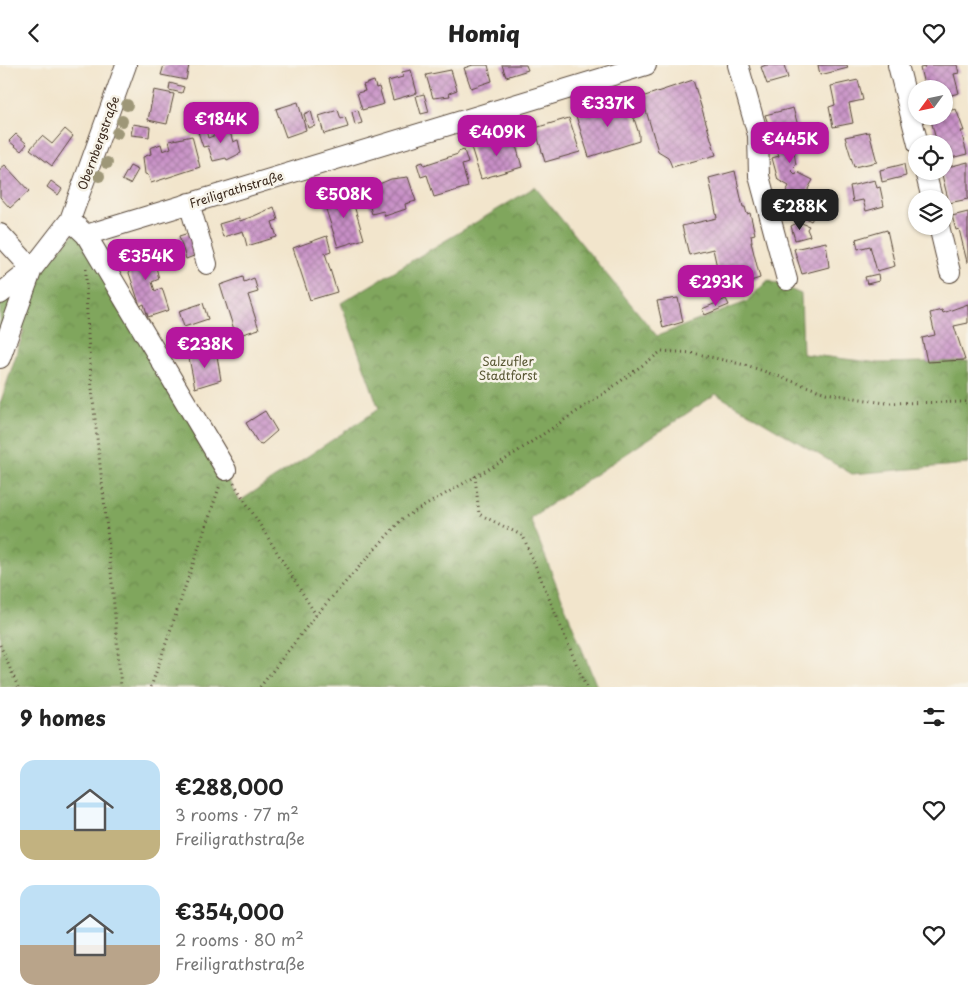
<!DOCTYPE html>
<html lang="en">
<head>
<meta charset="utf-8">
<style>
	body { margin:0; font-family:"Playpen Sans",sans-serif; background:#f6f6f6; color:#222; height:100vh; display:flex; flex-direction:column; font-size:19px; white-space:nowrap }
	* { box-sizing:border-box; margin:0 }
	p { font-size:16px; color:#767676 }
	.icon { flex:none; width:28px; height:28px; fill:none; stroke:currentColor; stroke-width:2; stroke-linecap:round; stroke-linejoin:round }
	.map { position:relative; height:622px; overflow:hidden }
	.sheet { display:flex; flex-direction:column; background:#fff; flex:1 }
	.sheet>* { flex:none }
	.needle { width:32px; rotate:237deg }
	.controls { position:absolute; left:908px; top:15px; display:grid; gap:10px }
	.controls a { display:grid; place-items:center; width:45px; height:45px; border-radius:50%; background:#fff; box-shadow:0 1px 4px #0004; font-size:25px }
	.price { position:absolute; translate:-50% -42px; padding:0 11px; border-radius:10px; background:#b5179e; color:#fff; font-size:16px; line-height:32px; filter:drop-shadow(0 1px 2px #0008) }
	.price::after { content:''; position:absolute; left:50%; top:30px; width:15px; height:11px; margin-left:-8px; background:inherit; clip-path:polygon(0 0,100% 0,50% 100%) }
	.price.on { background:#222; color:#fff }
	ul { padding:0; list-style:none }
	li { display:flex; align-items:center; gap:15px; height:125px; padding:0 20px }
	li span { display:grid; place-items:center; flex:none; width:140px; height:100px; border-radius:15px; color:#555 }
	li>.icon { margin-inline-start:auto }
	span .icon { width:60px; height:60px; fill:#fffc; stroke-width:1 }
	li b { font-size:21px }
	h2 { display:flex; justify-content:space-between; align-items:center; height:60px; padding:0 20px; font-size:21px }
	header { display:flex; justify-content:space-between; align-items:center; height:65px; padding:0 20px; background:#fff; font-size:22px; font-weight:800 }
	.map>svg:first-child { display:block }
	.forest { fill:url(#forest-crowns); stroke:#5e683e }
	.building { fill:url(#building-cross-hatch) }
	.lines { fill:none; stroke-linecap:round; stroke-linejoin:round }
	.minor-casing { stroke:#564638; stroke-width:22 }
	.path { stroke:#564638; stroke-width:3; stroke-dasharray:1 4; stroke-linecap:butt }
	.minor { stroke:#fff; stroke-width:20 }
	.tree { fill:#9e9778 }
	.labels { text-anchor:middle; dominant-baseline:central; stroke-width:5; stroke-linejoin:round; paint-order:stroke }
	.street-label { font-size:12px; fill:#3b2a1e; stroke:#f7f3e8 }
	.park-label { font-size:12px; fill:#595734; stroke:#f7f3e8 }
</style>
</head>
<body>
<header><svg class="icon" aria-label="back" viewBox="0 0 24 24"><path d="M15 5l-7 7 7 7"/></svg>Homiq<svg class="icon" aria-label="heart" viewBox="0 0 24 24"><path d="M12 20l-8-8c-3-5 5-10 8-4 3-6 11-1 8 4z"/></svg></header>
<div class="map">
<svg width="968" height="622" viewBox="0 0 968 622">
	<defs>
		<pattern id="forest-crowns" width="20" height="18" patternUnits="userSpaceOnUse" patternTransform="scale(1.25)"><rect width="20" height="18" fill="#80a65d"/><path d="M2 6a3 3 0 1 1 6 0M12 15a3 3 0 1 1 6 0" fill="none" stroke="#6a874c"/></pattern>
		<pattern id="building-cross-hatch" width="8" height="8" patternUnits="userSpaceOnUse" patternTransform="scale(1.25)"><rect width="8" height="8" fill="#c78fc6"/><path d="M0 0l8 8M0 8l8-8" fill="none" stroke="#a375a0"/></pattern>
	</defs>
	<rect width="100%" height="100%" fill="#f7f3e8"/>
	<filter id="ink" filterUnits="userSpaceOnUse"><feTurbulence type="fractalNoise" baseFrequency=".02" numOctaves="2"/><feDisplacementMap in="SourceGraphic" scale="10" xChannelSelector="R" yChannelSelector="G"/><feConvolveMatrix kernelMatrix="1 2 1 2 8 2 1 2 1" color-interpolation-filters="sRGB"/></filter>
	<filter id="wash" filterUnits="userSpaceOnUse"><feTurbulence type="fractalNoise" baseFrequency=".0096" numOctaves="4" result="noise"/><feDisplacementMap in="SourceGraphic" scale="20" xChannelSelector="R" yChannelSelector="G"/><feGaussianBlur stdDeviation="1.12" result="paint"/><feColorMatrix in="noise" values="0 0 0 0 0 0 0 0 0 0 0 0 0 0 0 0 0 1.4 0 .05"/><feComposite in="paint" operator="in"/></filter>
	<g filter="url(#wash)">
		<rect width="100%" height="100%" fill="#f2e5cc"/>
		<path class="forest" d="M535,122L657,271L746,237L768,215L801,229L803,289L879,298L968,296V399L852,409L716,329L530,453L597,622H0V339L24,266L15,248L0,293V238L39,207L76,166L240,436L379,344L341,238Z"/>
		<g id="blocks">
			<path class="building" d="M164,0H189L186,15L161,10Z
				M473,0H488L492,16L471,23L464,3Z
				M502,0H526L528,5L506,12Z
				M766,0H784L788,13L767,19L761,2Z
				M818,0H847L848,3L820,10Z
				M924,0H957L959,8L954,9L959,28L944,32V24H925L920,3L925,2Z
				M411,5L417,28L393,35L388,16L403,12L402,7Z
				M451,5L457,25L449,28L450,31L433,33L426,10Z
				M693,15L716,90L672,102L668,92L658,86L642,32Z
				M858,15L863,35L849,38L853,58L833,62L829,42L835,40L831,21Z
				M374,16L376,23L379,22L384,39L362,45L357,28L365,26L363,20Z
				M170,18L184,22L182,28L169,25Z
				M154,25L174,29L167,59L148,55Z
				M424,29L429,47L421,49L416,31Z
				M628,35L639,69V76L589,92L576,51Z
				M298,37L306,65L286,72L276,44Z
				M793,43L801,71L792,73L796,100L791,105L796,110L797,107L813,115L808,124L811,136L820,141L811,156L780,138L789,121L778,115L772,93L779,91L765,50Z
				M956,44L964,66H961L967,89L951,93L947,80L937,79L930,51H944V47Z
				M338,45L341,54L345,52L348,62L324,69L319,51Z
				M358,45L362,58L355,60L352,47Z
				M311,46L315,61L308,63L304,49Z
				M569,53L580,87L545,97L535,63Z
				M133,59L150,62L149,72L131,70Z
				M228,60L233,77L238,75L241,88L227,95L226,93L213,96L208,81L203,82L198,67L206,65L208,73L216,70L214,64Z
				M65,64L73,71L52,101L30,84L42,71L52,79Z
				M869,67L877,97L854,102L845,72Z
				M16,69L27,79L21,86L9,76Z
				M513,70L522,102L481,114L471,82Z
				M192,71L200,102L151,118L148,110L145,109L143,92L151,89L150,83L161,79L163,86L171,83L169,76Z
				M464,85L468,98L462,100L468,122L434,132L427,110L421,112L417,99L423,97L424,100L458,89V87Z
				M968,97V134L949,138L941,106H944V103Z
				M904,99L906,111L882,117L880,105Z
				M5,100L29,126L10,143L0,132V104Z
				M130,101L138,105L130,119L122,115Z
				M735,106L743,142H745L747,149L750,148L755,169L751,170L752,177H751L760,213L722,225L713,184L689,190L682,161L717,153L709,113Z
				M408,112L416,136L405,139L406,144L385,151L383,146L372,149L365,125L391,114Z
				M875,115L877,123L880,122L884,141L866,146L863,135L853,137L850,121Z
				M51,116L62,124L58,130L47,122Z
				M350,127L364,174L338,182L323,135Z
				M274,142L278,155L272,157L277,172L247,181L243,166L223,172L219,159L239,153L240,156L254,151Z
				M968,147V197H967L959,164L956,165L952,151Z
				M799,157L809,161L807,164L810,171L795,175L791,161Z
				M887,165L895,201L877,206L870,181L858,184L856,174Z
				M192,167L199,189L186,194L179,171Z
				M327,171L331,186L325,188L337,227L310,235L293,183Z
				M826,177L829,202L802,209L794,184Z
				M151,182L159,214L152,217L155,226L162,223L169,245L148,252L144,239L140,241L123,190Z
				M878,209L879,216L867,219L865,212Z
				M243,212L244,217L254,213L258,227L248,230L259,264L236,271L220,220Z
				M678,233L683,257L663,263L657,236Z
				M726,234L729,240L705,250L702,244Z
				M203,238L208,254L184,262L179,246Z
				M968,239V258L954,261L965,295L927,297L922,273L935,270L930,248L942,245L943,248Z
				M216,285L221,315L195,323L189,293Z
				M265,346L277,366L262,379L258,378L246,358Z"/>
		</g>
	</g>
	<g filter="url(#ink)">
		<use href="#blocks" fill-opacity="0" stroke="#564638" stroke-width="1"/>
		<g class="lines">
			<defs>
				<path id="minor" d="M738,0L758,70L759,111L787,215
					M898,0L918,79
					M925,106L932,134
					M189,138L207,199
					M70,155L86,170L646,0
					M939,161L950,207
					M0,169L32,204
					M86,170L226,405
					M0,229L32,204L70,155L126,0
					M0,293L32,204"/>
			</defs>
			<use href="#minor" class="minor-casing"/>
			<path class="path" d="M86,204C86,285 96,364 105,444C111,503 116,563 121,622
				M475,411L479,449L523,471L586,622
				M234,418L316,550
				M0,580L18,622
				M151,622L220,420
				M260,622L316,550L402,454L506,394L603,329L662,286L693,288L749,301L826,328L884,338L968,337"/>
			<use href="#minor" class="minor"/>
		</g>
		<g class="tree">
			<circle cx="127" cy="40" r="6"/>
			<circle cx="122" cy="56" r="6"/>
			<circle cx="117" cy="68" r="6"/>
			<circle cx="107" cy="98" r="6"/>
			<circle cx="99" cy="111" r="6"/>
		</g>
	</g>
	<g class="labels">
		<g class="street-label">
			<text transform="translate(98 78) rotate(-70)">Obernbergstraße</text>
			<text transform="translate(236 124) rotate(-17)">Freiligrathstraße</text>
		</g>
		<g class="park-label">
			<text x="508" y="296">Salzufler<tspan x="508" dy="14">Stadtforst</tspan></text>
		</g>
	</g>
</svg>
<div class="controls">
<a><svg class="needle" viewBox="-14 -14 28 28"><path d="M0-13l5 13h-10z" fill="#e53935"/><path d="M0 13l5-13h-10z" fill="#767676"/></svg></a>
<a><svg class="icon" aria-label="locate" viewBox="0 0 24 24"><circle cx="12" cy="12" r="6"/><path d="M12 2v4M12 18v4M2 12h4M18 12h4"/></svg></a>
<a><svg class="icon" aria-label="layers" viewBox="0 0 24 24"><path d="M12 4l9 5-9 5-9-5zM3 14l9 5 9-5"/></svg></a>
</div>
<b class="price" style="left:608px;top:63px">€337K</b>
<b class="price" style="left:221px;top:79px">€184K</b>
<b class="price" style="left:497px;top:92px">€409K</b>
<b class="price" style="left:790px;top:99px">€445K</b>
<b class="price" style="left:344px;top:154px">€508K</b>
<b class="price on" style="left:800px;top:166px">€288K</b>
<b class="price" style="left:146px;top:216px">€354K</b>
<b class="price" style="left:716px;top:242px">€293K</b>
<b class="price" style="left:205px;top:304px">€238K</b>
</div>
<section class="sheet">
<h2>9 homes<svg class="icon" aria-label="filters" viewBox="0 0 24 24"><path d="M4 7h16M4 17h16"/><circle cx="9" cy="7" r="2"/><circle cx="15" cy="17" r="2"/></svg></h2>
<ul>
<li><span style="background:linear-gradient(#bfe0f5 70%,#c2b280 0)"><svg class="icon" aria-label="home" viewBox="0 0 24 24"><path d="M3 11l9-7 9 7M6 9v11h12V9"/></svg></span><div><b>€288,000</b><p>3 rooms · 77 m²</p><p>Freiligrathstraße</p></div><svg class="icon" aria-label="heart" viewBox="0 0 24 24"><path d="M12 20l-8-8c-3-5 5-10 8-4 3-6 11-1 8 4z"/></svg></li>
<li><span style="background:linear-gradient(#bfe0f5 60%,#b9a48a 0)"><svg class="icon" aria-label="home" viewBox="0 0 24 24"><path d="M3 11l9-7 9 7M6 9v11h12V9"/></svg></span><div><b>€354,000</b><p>2 rooms · 80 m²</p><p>Freiligrathstraße</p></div><svg class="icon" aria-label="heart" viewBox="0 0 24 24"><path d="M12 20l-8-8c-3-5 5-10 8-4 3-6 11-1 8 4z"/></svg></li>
</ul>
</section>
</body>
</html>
